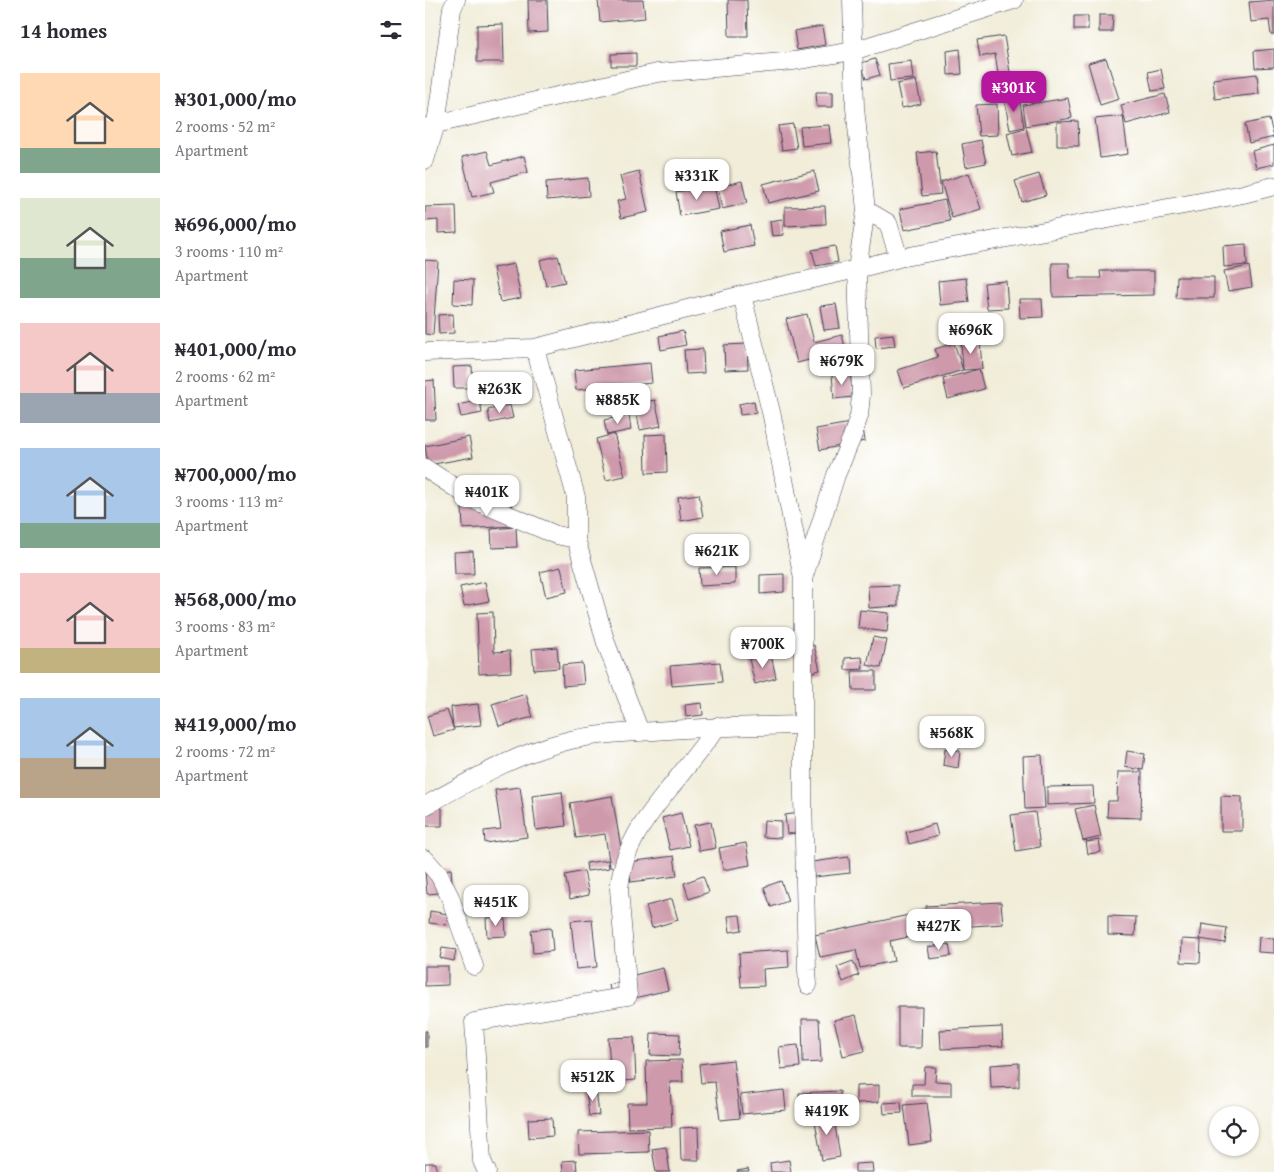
<!DOCTYPE html>
<html lang="en">
<head>
<meta charset="utf-8">
<style>
	body { margin:0; font-family:"Gentium Book Plus",serif; background:#f2f2f3; color:#2b2b33; height:100vh; display:flex; flex-direction:column; font-size:19px; white-space:nowrap }
	* { box-sizing:border-box; margin:0 }
	p { font-size:16px; color:#7c7c81 }
	.icon { flex:none; width:28px; height:28px; fill:none; stroke:currentColor; stroke-width:2; stroke-linecap:round; stroke-linejoin:round }
	.map { position:relative; flex:1; overflow:hidden }
	.details { display:flex; flex-direction:column; background:#fff; width:425px }
	.details>* { flex:none }
	.controls { position:absolute; left:784px; top:1106px; display:grid; gap:10px }
	.controls a { display:grid; place-items:center; width:50px; height:50px; border-radius:50%; background:#fff; box-shadow:0 1px 4px #0004; font-size:25px }
	.price { position:absolute; translate:-50% -42px; padding:0 11px; border-radius:10px; background:#fff; color:#222; font-size:16px; line-height:32px; filter:drop-shadow(0 1px 2px #0008) }
	.price::after { content:''; position:absolute; left:50%; top:30px; width:15px; height:11px; margin-left:-8px; background:inherit; clip-path:polygon(0 0,100% 0,50% 100%) }
	.price.current { background:#b5179e; color:#fff }
	ul { padding:0; list-style:none }
	li { display:flex; align-items:center; gap:15px; height:125px; padding:0 20px }
	li span { display:grid; place-items:center; flex:none; width:140px; height:100px; border-radius:0px; color:#555 }
	li>.icon { margin-inline-start:auto }
	span .icon { width:60px; height:60px; fill:#fffc; stroke-width:1 }
	li b { font-size:21px }
	h2 { display:flex; justify-content:space-between; align-items:center; height:60px; padding:0 20px; font-size:21px }
	main { display:flex; flex:1; min-height:0 }
	.map>svg:first-child { display:block }
	.building { fill:#ce99aa }
	.lines { fill:none; stroke-linecap:round; stroke-linejoin:round }
	.street-casing { stroke:#414053; stroke-width:19 }
	.street { stroke:#fff; stroke-width:18 }
</style>
</head>
<body>
<main>
<section class="details">
<h2>14 homes<svg class="icon" aria-label="filters" viewBox="0 0 24 24"><path d="M4 7h16M4 17h16"/><circle cx="9" cy="7" r="2"/><circle cx="15" cy="17" r="2"/></svg></h2>
<ul>
<li><span style="background:linear-gradient(#ffd9b3 75%,#7fa58c 0)"><svg class="icon" aria-label="home" viewBox="0 0 24 24"><path d="M3 11l9-7 9 7M6 9v11h12V9"/></svg></span><div><b>₦301,000/mo</b><p>2 rooms · 52 m²</p><p>Apartment</p></div></li>
<li><span style="background:linear-gradient(#dfe7d0 60%,#7fa58c 0)"><svg class="icon" aria-label="home" viewBox="0 0 24 24"><path d="M3 11l9-7 9 7M6 9v11h12V9"/></svg></span><div><b>₦696,000/mo</b><p>3 rooms · 110 m²</p><p>Apartment</p></div></li>
<li><span style="background:linear-gradient(#f6c9c9 70%,#9aa5b1 0)"><svg class="icon" aria-label="home" viewBox="0 0 24 24"><path d="M3 11l9-7 9 7M6 9v11h12V9"/></svg></span><div><b>₦401,000/mo</b><p>2 rooms · 62 m²</p><p>Apartment</p></div></li>
<li><span style="background:linear-gradient(#a9c7e8 75%,#7fa58c 0)"><svg class="icon" aria-label="home" viewBox="0 0 24 24"><path d="M3 11l9-7 9 7M6 9v11h12V9"/></svg></span><div><b>₦700,000/mo</b><p>3 rooms · 113 m²</p><p>Apartment</p></div></li>
<li><span style="background:linear-gradient(#f6c9c9 75%,#c2b280 0)"><svg class="icon" aria-label="home" viewBox="0 0 24 24"><path d="M3 11l9-7 9 7M6 9v11h12V9"/></svg></span><div><b>₦568,000/mo</b><p>3 rooms · 83 m²</p><p>Apartment</p></div></li>
<li><span style="background:linear-gradient(#a9c7e8 60%,#b9a48a 0)"><svg class="icon" aria-label="home" viewBox="0 0 24 24"><path d="M3 11l9-7 9 7M6 9v11h12V9"/></svg></span><div><b>₦419,000/mo</b><p>2 rooms · 72 m²</p><p>Apartment</p></div></li>
</ul>
</section>
<div class="map">
<svg width="849" height="1172" viewBox="0 0 849 1172">
	<rect width="100%" height="100%" fill="#fff"/>
	<filter id="ink" filterUnits="userSpaceOnUse"><feTurbulence type="fractalNoise" baseFrequency=".02" numOctaves="2"/><feDisplacementMap in="SourceGraphic" scale="10" xChannelSelector="R" yChannelSelector="G"/><feConvolveMatrix kernelMatrix="1 2 1 2 8 2 1 2 1" color-interpolation-filters="sRGB"/></filter>
	<filter id="wash" filterUnits="userSpaceOnUse"><feTurbulence type="fractalNoise" baseFrequency=".0096" numOctaves="4" result="noise"/><feDisplacementMap in="SourceGraphic" scale="20" xChannelSelector="R" yChannelSelector="G"/><feGaussianBlur stdDeviation="1.12" result="paint"/><feColorMatrix in="noise" values="0 0 0 0 0 0 0 0 0 0 0 0 0 0 0 0 0 1.4 0 .05"/><feComposite in="paint" operator="in"/></filter>
	<g filter="url(#wash)">
		<rect width="100%" height="100%" fill="#f1edd9"/>
		<g id="blocks">
			<path class="building" d="M103,0H122L123,32L104,33Z
				M173,0H218L220,18L175,22Z
				M303,0H322L323,36H304Z
				M849,0V35H846L844,20L826,22L824,2Z
				M674,15H688L687,32H674Z
				M649,16H663V30H649Z
				M78,24L79,62H52V25Z
				M397,26L400,45L372,50L369,31Z
				M579,36L586,78L574,80L570,54L555,57L552,40Z
				M535,49L537,74L523,75L522,51Z
				M849,49V67L830,68L829,51Z
				M211,53V66H186V54Z
				M681,58L694,99L675,105L663,63Z
				M450,59L455,75L441,79L436,63Z
				M486,61L488,79L465,81L463,64Z
				M736,69L740,89L727,91L723,72Z
				M832,74L834,94L790,99L788,79Z
				M491,80L496,104L477,108L472,84Z
				M391,92H408V107H392Z
				M740,94L745,112L701,124L696,105Z
				M594,96L599,127L585,130L579,98Z
				M643,98L647,118L601,126L598,105Z
				M572,104L573,135L554,136L551,105Z
				M698,116L703,154L675,158L670,119Z
				M844,119L849,137L824,143L820,124Z
				M653,121L654,146H632V122Z
				M368,124L372,148L357,150L353,126Z
				M404,125L406,143L377,146L375,127Z
				M601,128L607,152L587,156L582,133Z
				M556,140L561,163L541,167L537,144Z
				M849,145V164L831,168L827,151Z
				M62,151L66,165L99,156L103,172L66,182L69,192L47,197L37,157Z
				M511,151L516,194L497,196L492,153Z
				M214,171L223,212L196,218L192,201L201,199L195,176Z
				M389,171L394,191L343,203L338,184Z
				M544,173L556,209L527,218L516,182Z
				M614,174L621,195L597,202L590,181Z
				M163,178L164,196L122,200L121,182Z
				M317,181L322,203L297,209L293,187Z
				M289,185L294,209L255,216L251,192Z
				M520,200L525,221L479,230L475,209Z
				M31,206L32,232L13,233V220L0,221V207Z
				M400,206L401,224L360,226V207Z
				M357,219L359,235L347,236L345,221Z
				M325,225L329,246L299,252L295,231Z
				M821,244L822,265L799,267L798,246Z
				M410,246L413,262L391,266L387,250Z
				M133,256L140,282L121,286L115,260Z
				M0,260L13,261L8,335L0,334Z
				M627,263H644L645,278H676L675,271H729V295L628,297Z
				M89,264L96,298L75,302L68,268Z
				M824,266L827,287L803,291L799,271Z
				M752,277H789V298H751Z
				M541,278L544,302L515,305L513,281Z
				M29,279L48,280L47,305L28,304Z
				M581,281L583,308L562,309L559,283Z
				M594,299H617L618,317L595,318Z
				M411,304L415,328L399,330L395,306Z
				M28,314L29,333L14,334L13,315Z
				M382,314L389,342L417,335L421,351L372,363L361,319Z
				M258,331L261,345L236,350L234,336Z
				M468,334L470,346L451,348L450,336Z
				M555,340L557,369L538,370L536,341Z
				M529,343L538,370L479,388L473,370L513,357L510,349Z
				M322,344L323,369L300,370L299,345Z
				M278,349L279,373L261,374L259,350Z
				M225,363L227,383L151,390L149,370Z
				M47,366L48,388H29L28,367Z
				M554,369L559,389L523,399L518,379Z
				M425,372L428,397L409,399L407,374Z
				M78,375L82,392L69,395L65,378Z
				M9,380L11,420H0V381Z
				M55,400L57,413L36,417L33,405Z
				M230,400L236,426L215,430L210,404Z
				M329,401L331,413L315,415L314,404Z
				M85,405L88,418L65,423L63,410Z
				M204,415L206,430L182,435L179,420Z
				M437,421L440,441L395,450L391,429Z
				M189,434L200,476L181,480L171,439Z
				M241,434L242,472L221,473L220,435Z
				M44,437L48,457L3,465L0,446Z
				M274,494L278,517L256,521L253,497Z
				M87,505L88,526L38,529L37,508Z
				M91,527L92,547L67,548L66,529Z
				M48,551L49,574H30L29,552Z
				M136,567L142,592L121,597L115,572Z
				M310,567V584L275,586L274,568Z
				M359,574V592L335,594V575Z
				M60,582L64,601L39,606L35,587Z
				M473,585V606L444,608L443,586Z
				M435,610L464,613L462,632L433,628Z
				M68,612L69,652L85,651L86,672L54,674L52,613Z
				M448,637L462,640L456,668L442,665Z
				M389,645L395,670L376,675L369,650Z
				M132,647L134,668L109,670L107,649Z
				M346,654L351,678L330,684L324,659Z
				M437,657L438,669L420,670V658Z
				M295,662L297,682L247,686L245,666Z
				M157,663L159,684L138,686L137,665Z
				M427,671H451V690H428Z
				M101,694L108,717L74,726L67,704Z
				M277,703L278,715L261,717L260,705Z
				M53,704L56,725L28,728L26,707Z
				M22,710L29,730L8,736L2,716Z
				M520,749L535,751L533,768L518,765Z
				M702,751L720,754L718,770L700,767Z
				M617,755L620,808L600,809L598,756Z
				M693,772H717L716,818L682,817L683,801H692Z
				M668,786L669,803L622,805V787Z
				M95,787L102,837L60,843L59,831L76,829L70,790Z
				M137,792L141,826L111,830L107,796Z
				M187,796L199,865L185,867L180,834L151,838L145,803Z
				M796,796L817,797V831H796Z
				M669,805L676,837L658,841L650,809Z
				M0,808H17V826H0Z
				M381,812L383,832L362,834L360,815Z
				M610,812L615,847L591,851L586,815Z
				M256,813L264,846L245,850L237,818Z
				M339,820L356,821V838L338,837Z
				M286,822L291,848L274,851L269,825Z
				M510,824L513,836L484,844L481,832Z
				M674,840L676,852L663,854L661,842Z
				M321,843L325,865L298,870L294,848Z
				M249,856L252,876L206,882L203,862Z
				M424,857L425,873L389,877L387,862Z
				M183,860L184,868L162,871L161,863Z
				M26,869L28,892L2,894L0,871Z
				M159,871L164,895L145,899L140,875Z
				M278,876L284,892L264,899L259,883Z
				M356,881L363,901L346,907L339,887Z
				M247,899L253,920L227,928L221,906Z
				M576,902L578,924L502,929L501,906Z
				M5,911L23,914L21,925L4,923Z
				M315,915L317,930L305,932L303,916Z
				M484,915L488,936L465,941L469,961L435,968L431,950L395,957L390,935Z
				M683,916L711,917L710,936L683,935Z
				M80,917L81,936L62,937L61,918Z
				M167,919L172,967L151,969L146,921Z
				M777,924L802,928L800,943L775,939Z
				M126,928L128,951L108,953L106,930Z
				M834,937L849,939V953L833,952Z
				M757,939L776,940L775,963L756,962Z
				M524,944L526,956L505,959L503,947Z
				M17,948L31,950L29,961L15,958Z
				M363,950L364,967L338,969L339,986L316,987L314,953Z
				M428,961L434,975L418,982L412,967Z
				M0,966H23V985L0,986Z
				M238,968L243,990L206,999L201,977Z
				M199,981L202,991L186,995L184,985Z
				M473,1007H497L496,1048H473Z
				M431,1015L440,1051L418,1056L409,1020Z
				M377,1019H394L396,1062L378,1063Z
				M577,1027L578,1046L516,1049L515,1030Z
				M0,1031H2V1047H0Z
				M226,1033L255,1034L254,1056L225,1055Z
				M209,1037L211,1080L186,1082L183,1038Z
				M373,1045L375,1067L356,1069L354,1047Z
				M257,1060L258,1082H245L247,1127L203,1128L202,1103H222L221,1061Z
				M308,1060L315,1118L295,1120L290,1082L276,1083L274,1064Z
				M594,1063V1087L566,1088L565,1065Z
				M500,1067H511L510,1081L526,1082V1096H487V1084H499Z
				M454,1085V1102L431,1103V1086Z
				M171,1089L174,1115L164,1116L161,1090Z
				M359,1090L361,1110L317,1114L315,1095Z
				M415,1091L416,1107L374,1109V1093Z
				M476,1102L477,1113L459,1114L458,1103Z
				M502,1103L507,1142L484,1145L479,1105Z
				M408,1112L415,1157L397,1160L389,1116Z
				M127,1118L128,1136L104,1138L103,1119Z
				M273,1127L274,1160H256L255,1128Z
				M223,1130L224,1152L154,1154L153,1132Z
				M241,1147L245,1172H231L227,1149Z
				M151,1160L152,1172H138L137,1161Z
				M364,1160L366,1172H346L345,1163Z
				M0,1163H11V1172H0Z
				M447,1163L448,1172H430V1164Z
				M323,1169L324,1172H312V1171Z"/>
		</g>
	</g>
	<g filter="url(#ink)">
		<use href="#blocks" fill-opacity="0" stroke="#414053" stroke-width="1"/>
		<g class="lines">
			<defs>
				<path id="street" d="M0,128L11,124L232,73L369,61L428,51L589,0
					M0,160L11,124L27,9L31,0
					M441,210L463,223L474,258
					M317,295L347,416L378,579V796L382,970L383,985
					M110,348L151,497V539L181,643L215,732
					M0,352L110,348L317,295L432,269L474,258L818,194L849,186
					M0,468L49,500L131,535L151,539
					M379,576L411,475L427,437L434,416L436,395L432,269L441,210L430,108L427,0
					M0,806C44,781 89,755 138,742C167,734 199,733 229,731C279,727 328,726 378,725
					M0,859L14,875L25,897L49,966
					M62,1172L57,1161L49,1022L203,996L194,889C198,845 221,818 248,784C263,765 278,746 293,726"/>
			</defs>
			<use href="#street" class="street-casing"/>
			<use href="#street" class="street"/>
		</g>
	</g>
</svg>
<div class="controls">
<a><svg class="icon" aria-label="locate" viewBox="0 0 24 24"><circle cx="12" cy="12" r="6"/><path d="M12 2v4M12 18v4M2 12h4M18 12h4"/></svg></a>
</div>
<b class="price current" style="left:589px;top:113px">₦301K</b>
<b class="price" style="left:272px;top:201px">₦331K</b>
<b class="price" style="left:546px;top:355px">₦696K</b>
<b class="price" style="left:417px;top:386px">₦679K</b>
<b class="price" style="left:75px;top:414px">₦263K</b>
<b class="price" style="left:193px;top:425px">₦885K</b>
<b class="price" style="left:62px;top:517px">₦401K</b>
<b class="price" style="left:292px;top:576px">₦621K</b>
<b class="price" style="left:338px;top:669px">₦700K</b>
<b class="price" style="left:527px;top:758px">₦568K</b>
<b class="price" style="left:71px;top:927px">₦451K</b>
<b class="price" style="left:514px;top:951px">₦427K</b>
<b class="price" style="left:168px;top:1102px">₦512K</b>
<b class="price" style="left:402px;top:1136px">₦419K</b>
</div>
</main>
</body>
</html>
